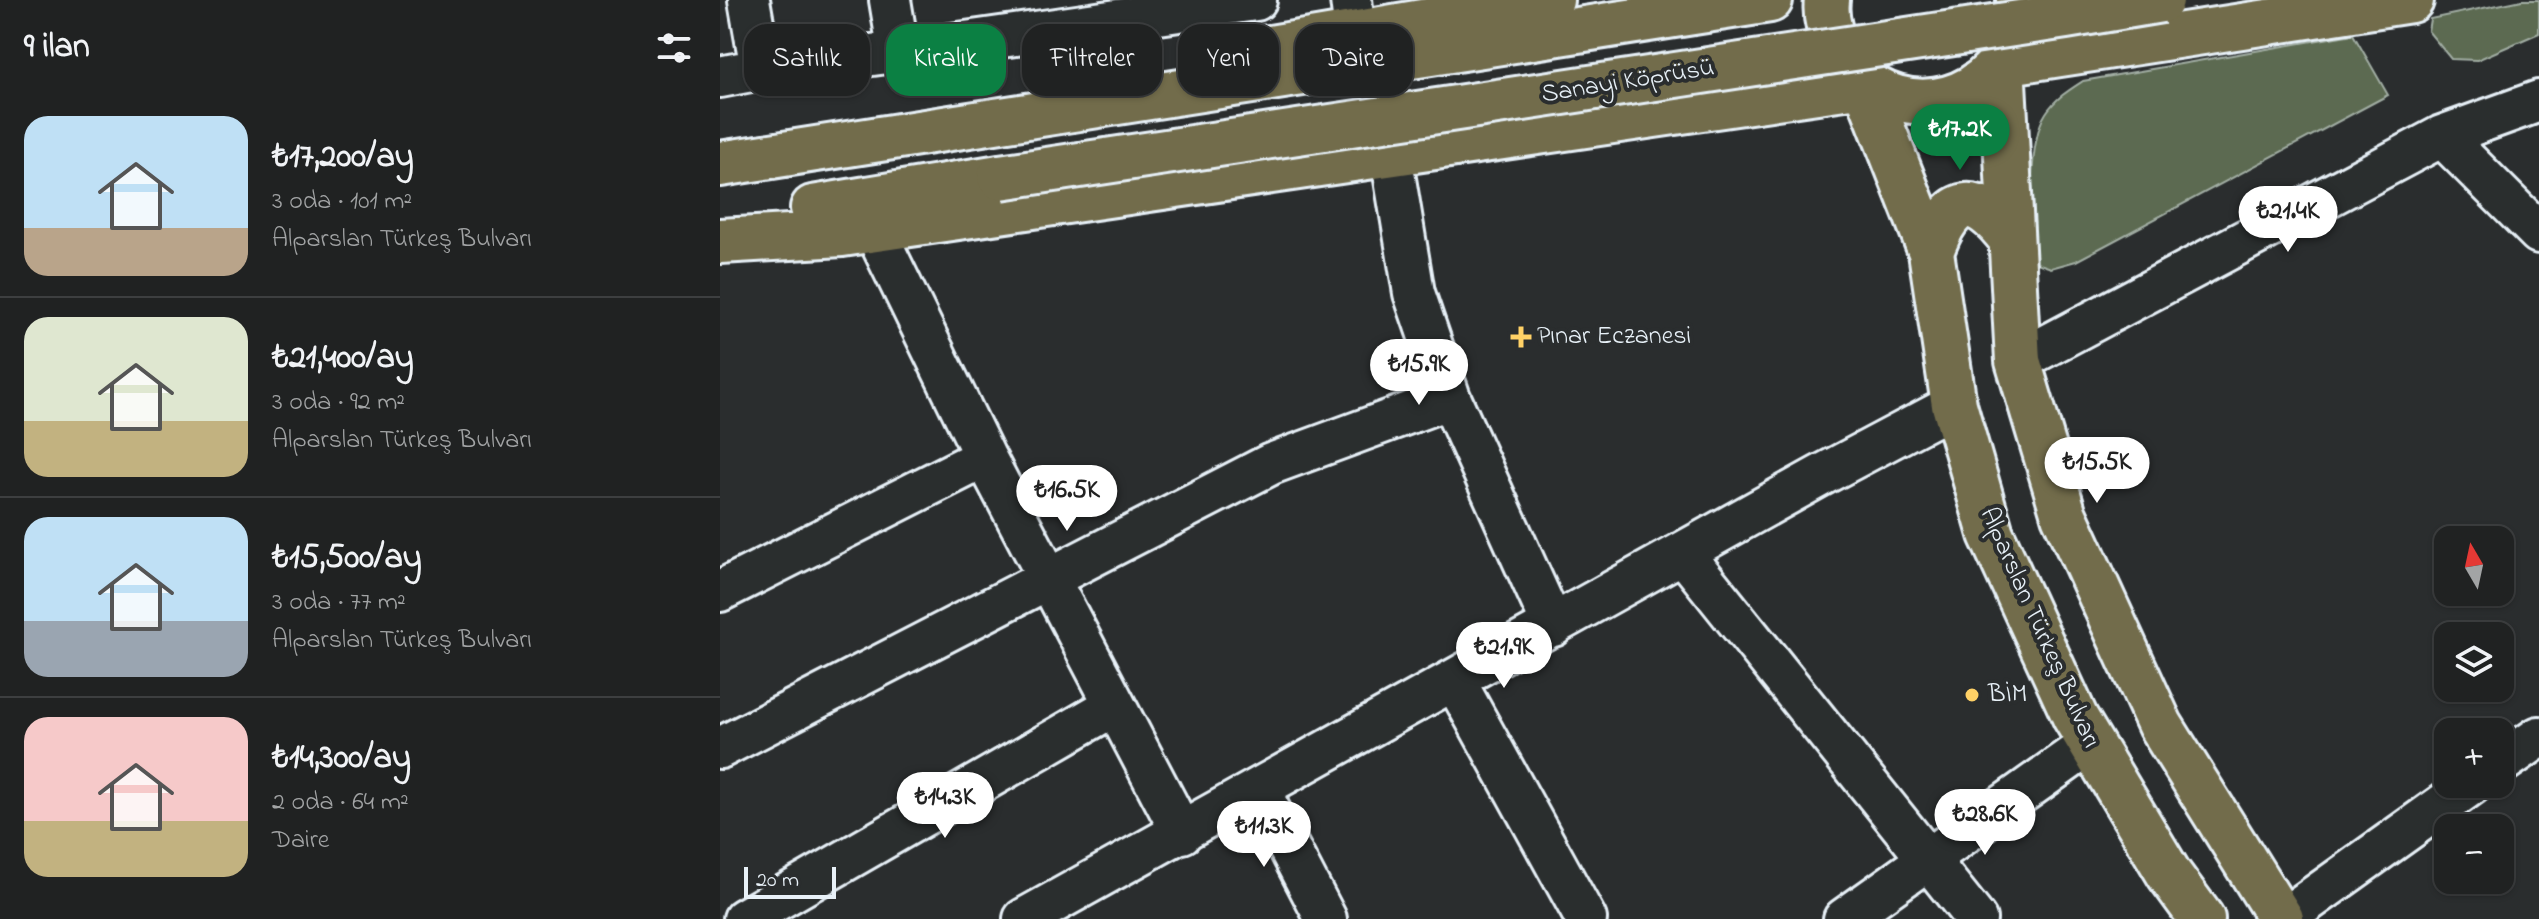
<!DOCTYPE html>
<html lang="tr">
<head>
<meta charset="utf-8">
<style>
	body { margin:0; font-family:"Indie Flower",sans-serif; background:#2d2f2f; color:#f1f3f6; height:100vh; display:flex; flex-direction:column; font-size:30px; white-space:nowrap }
	* { box-sizing:border-box; margin:0 }
	p { font-size:26px; color:#a2a4a5 }
	.icon { flex:none; width:44px; height:44px; fill:none; stroke:currentColor; stroke-width:2; stroke-linecap:round; stroke-linejoin:round }
	.map { position:relative; flex:1; overflow:hidden }
	.panel { display:flex; flex-direction:column; background:#202222; width:720px }
	.panel>* { flex:none }
	.banner { position:absolute; left:24px; top:24px; width:760px; height:72px; display:flex; gap:16px }
	.needle { width:52px; rotate:351deg }
	.tools { position:absolute; left:1714px; top:526px; display:grid; gap:16px }
	.tools a { display:grid; place-items:center; width:80px; height:80px; border-radius:16px; background:#202222; box-shadow:0 2px 6px #0004,0 0 0 2px #3d3f40; font-size:40px }
	.scale { position:absolute; left:24px; bottom:20px; width:92px; box-sizing:border-box; padding-left:8px; border:4px solid #e8f1f8; border-top:0; font-size:22px; line-height:28px; white-space:nowrap; color:#e8f1f8; -webkit-text-stroke:6px #2a2d2e; paint-order:stroke }
	.price { position:absolute; translate:-50% -68px; padding:0 18px; border-radius:28px; background:#fff; color:#222; font-size:26px; line-height:52px; filter:drop-shadow(0 2px 4px #0008) }
	.price::after { content:''; position:absolute; left:50%; top:48px; width:24px; height:18px; margin-left:-12px; background:inherit; clip-path:polygon(0 0,100% 0,50% 100%) }
	.price.on { background:#0b8043; color:#fff }
	ul { padding:0; list-style:none }
	li { display:flex; align-items:center; gap:24px; height:200px; padding:0 24px }
	li+li { border-top:2px solid #3d3f40 }
	li span { display:grid; place-items:center; flex:none; width:224px; height:160px; border-radius:24px; color:#555 }
	li>.icon { margin-inline-start:auto }
	span .icon { width:96px; height:96px; fill:#fffc; stroke-width:1 }
	li b { font-size:34px }
	h2 { display:flex; justify-content:space-between; align-items:center; height:96px; padding:0 24px; font-size:34px }
	.tag { padding:0 28px; border-radius:24px; background:#202222; box-shadow:0 2px 6px #0004,0 0 0 2px #3d3f40; font-size:28px; line-height:72px }
	.tag.on { background:#0b8043; color:#fff }
	main { display:flex; flex:1; min-height:0 }
	.map>svg:first-child { display:block }
	.green { fill:#5c6a51; stroke:#a2aea4; stroke-width:2 }
	.lines { fill:none; stroke-linecap:round; stroke-linejoin:round }
	.minor-casing { stroke:#e8f1f8; stroke-width:46 }
	.major-casing { stroke:#e8f1f8; stroke-width:50 }
	.minor { stroke:#2a2d2e; stroke-width:40 }
	.major { stroke:#726c4b; stroke-width:44 }
	.major-bridge-casing { stroke:#e8f1f8; stroke-width:50; stroke-linecap:butt }
	.major-bridge { stroke:#726c4b; stroke-width:44 }
	.poi-dot { fill:#ffd166; stroke:#2a2d2e; stroke-width:3 }
	.labels { text-anchor:middle; dominant-baseline:central; stroke-width:8; stroke-linejoin:round; paint-order:stroke }
	.street-label { font-size:26px; fill:#e8f1f8; stroke:#2a2d2e }
	.poi-label { font-size:26px; fill:#e8f1f8; stroke:#2a2d2e; text-anchor:start }
</style>
</head>
<body>
<main>
<section class="panel">
<h2>9 ilan<svg class="icon" aria-label="filters" viewBox="0 0 24 24"><path d="M4 7h16M4 17h16"/><circle cx="9" cy="7" r="2"/><circle cx="15" cy="17" r="2"/></svg></h2>
<ul>
<li><span style="background:linear-gradient(#bfe0f5 70%,#b9a48a 0)"><svg class="icon" aria-label="home" viewBox="0 0 24 24"><path d="M3 11l9-7 9 7M6 9v11h12V9"/></svg></span><div><b>₺17,200/ay</b><p>3 oda · 101 m²</p><p>Alparslan Türkeş Bulvarı</p></div></li>
<li><span style="background:linear-gradient(#dfe7d0 65%,#c2b280 0)"><svg class="icon" aria-label="home" viewBox="0 0 24 24"><path d="M3 11l9-7 9 7M6 9v11h12V9"/></svg></span><div><b>₺21,400/ay</b><p>3 oda · 92 m²</p><p>Alparslan Türkeş Bulvarı</p></div></li>
<li><span style="background:linear-gradient(#bfe0f5 65%,#9aa5b1 0)"><svg class="icon" aria-label="home" viewBox="0 0 24 24"><path d="M3 11l9-7 9 7M6 9v11h12V9"/></svg></span><div><b>₺15,500/ay</b><p>3 oda · 77 m²</p><p>Alparslan Türkeş Bulvarı</p></div></li>
<li><span style="background:linear-gradient(#f6c9c9 65%,#c2b280 0)"><svg class="icon" aria-label="home" viewBox="0 0 24 24"><path d="M3 11l9-7 9 7M6 9v11h12V9"/></svg></span><div><b>₺14,300/ay</b><p>2 oda · 64 m²</p><p>Daire</p></div></li>
</ul>
</section>
<div class="map">
<svg width="1819" height="919" viewBox="0 0 1819 919">
	<rect width="100%" height="100%" fill="#2a2d2e"/>
	<filter id="ink" filterUnits="userSpaceOnUse"><feTurbulence type="fractalNoise" baseFrequency=".0125" numOctaves="2"/><feDisplacementMap in="SourceGraphic" scale="16" xChannelSelector="R" yChannelSelector="G"/><feConvolveMatrix kernelMatrix="1 2 1 2 8 2 1 2 1" color-interpolation-filters="sRGB"/></filter>
	<g filter="url(#ink)">
		<path class="green" d="M1802,0H1819V33L1757,60L1731,59L1708,31L1710,19Z
			M1633,34L1668,95L1356,261L1331,268L1314,262C1311,227 1307,141 1326,113C1336,98 1349,90 1363,81Z"/>
		<g class="lines">
			<defs>
				<path id="minor" d="M170,0L179,54
					M631,0L635,33
					M41,69C207,50 371,23 536,0
					M0,77L41,69L29,0
					M1722,136L1819,233
					M671,155L694,293L730,398L833,626
					M154,229L265,457L462,833
					M1298,361L1722,136L1819,101
					M963,553L1256,919
					M0,591L265,457
					M735,681L866,919
					M0,748L551,464L730,398
					M1780,764L1819,737
					M539,790L606,919
					M24,919L395,705
					M304,919L1100,476L1234,405
					M1124,919L1370,744
					M1563,919L1752,784"/>
				<path id="major" d="M1107,0C1105,16 1110,34 1117,48C1153,120 1253,119 1289,48C1296,34 1302,16 1299,0
					M538,50L831,0
					M0,164L1050,0
					M93,208L280,177
					M0,241L122,234L1145,84L1211,252L1234,405L1271,534L1355,717L1449,874L1482,919
					M1211,252C1231,195 1255,191 1291,239
					M1561,919L1440,725L1344,515L1298,361L1282,63L1691,0"/>
			</defs>
			<use href="#minor" class="minor-casing"/>
			<use href="#major" class="major-casing"/>
			<use href="#minor" class="minor"/>
			<use href="#major" class="major"/>
			<defs>
				<path id="major-bridge" d="M280,177L1346,16L1441,0"/>
			</defs>
			<use href="#major-bridge" class="major-bridge-casing"/>
			<use href="#major-bridge" class="major-bridge"/>
		</g>
	</g>
	<g class="poi-dot">
		<path d="M797 325h8v8h8v8h-8v8h-8v-8h-8v-8h8z"/>
		<circle cx="1252" cy="695" r="8"/>
	</g>
	<g class="labels">
		<g class="street-label">
			<text transform="translate(908 82) rotate(-9)">Sanayi Köprüsü</text>
			<text transform="translate(1319 628) rotate(66)">Alparslan Türkeş Bulvarı</text>
		</g>
		<g class="poi-label">
			<text x="817" y="337">Pınar Eczanesi</text>
			<text x="1268" y="695">BİM</text>
		</g>
	</g>
</svg>
<div class="tools">
<a><svg class="needle" viewBox="-14 -14 28 28"><path d="M0-13l5 13h-10z" fill="#e53935"/><path d="M0 13l5-13h-10z" fill="#a2a4a5"/></svg></a>
<a><svg class="icon" aria-label="layers" viewBox="0 0 24 24"><path d="M12 4l9 5-9 5-9-5zM3 14l9 5 9-5"/></svg></a>
<a>+</a>
<a>−</a>
</div>
<div class="scale">20 m</div>
<b class="price on" style="left:1240px;top:172px">₺17.2K</b>
<b class="price" style="left:1568px;top:254px">₺21.4K</b>
<b class="price" style="left:699px;top:407px">₺15.9K</b>
<b class="price" style="left:1377px;top:505px">₺15.5K</b>
<b class="price" style="left:347px;top:533px">₺16.5K</b>
<b class="price" style="left:784px;top:690px">₺21.9K</b>
<b class="price" style="left:225px;top:840px">₺14.3K</b>
<b class="price" style="left:1265px;top:857px">₺28.6K</b>
<b class="price" style="left:544px;top:869px">₺11.3K</b>
<div class="banner">
<a class="tag">Satılık</a>
<a class="tag on">Kiralık</a>
<a class="tag">Filtreler</a>
<a class="tag">Yeni</a>
<a class="tag">Daire</a>
</div>
</div>
</main>
</body>
</html>
